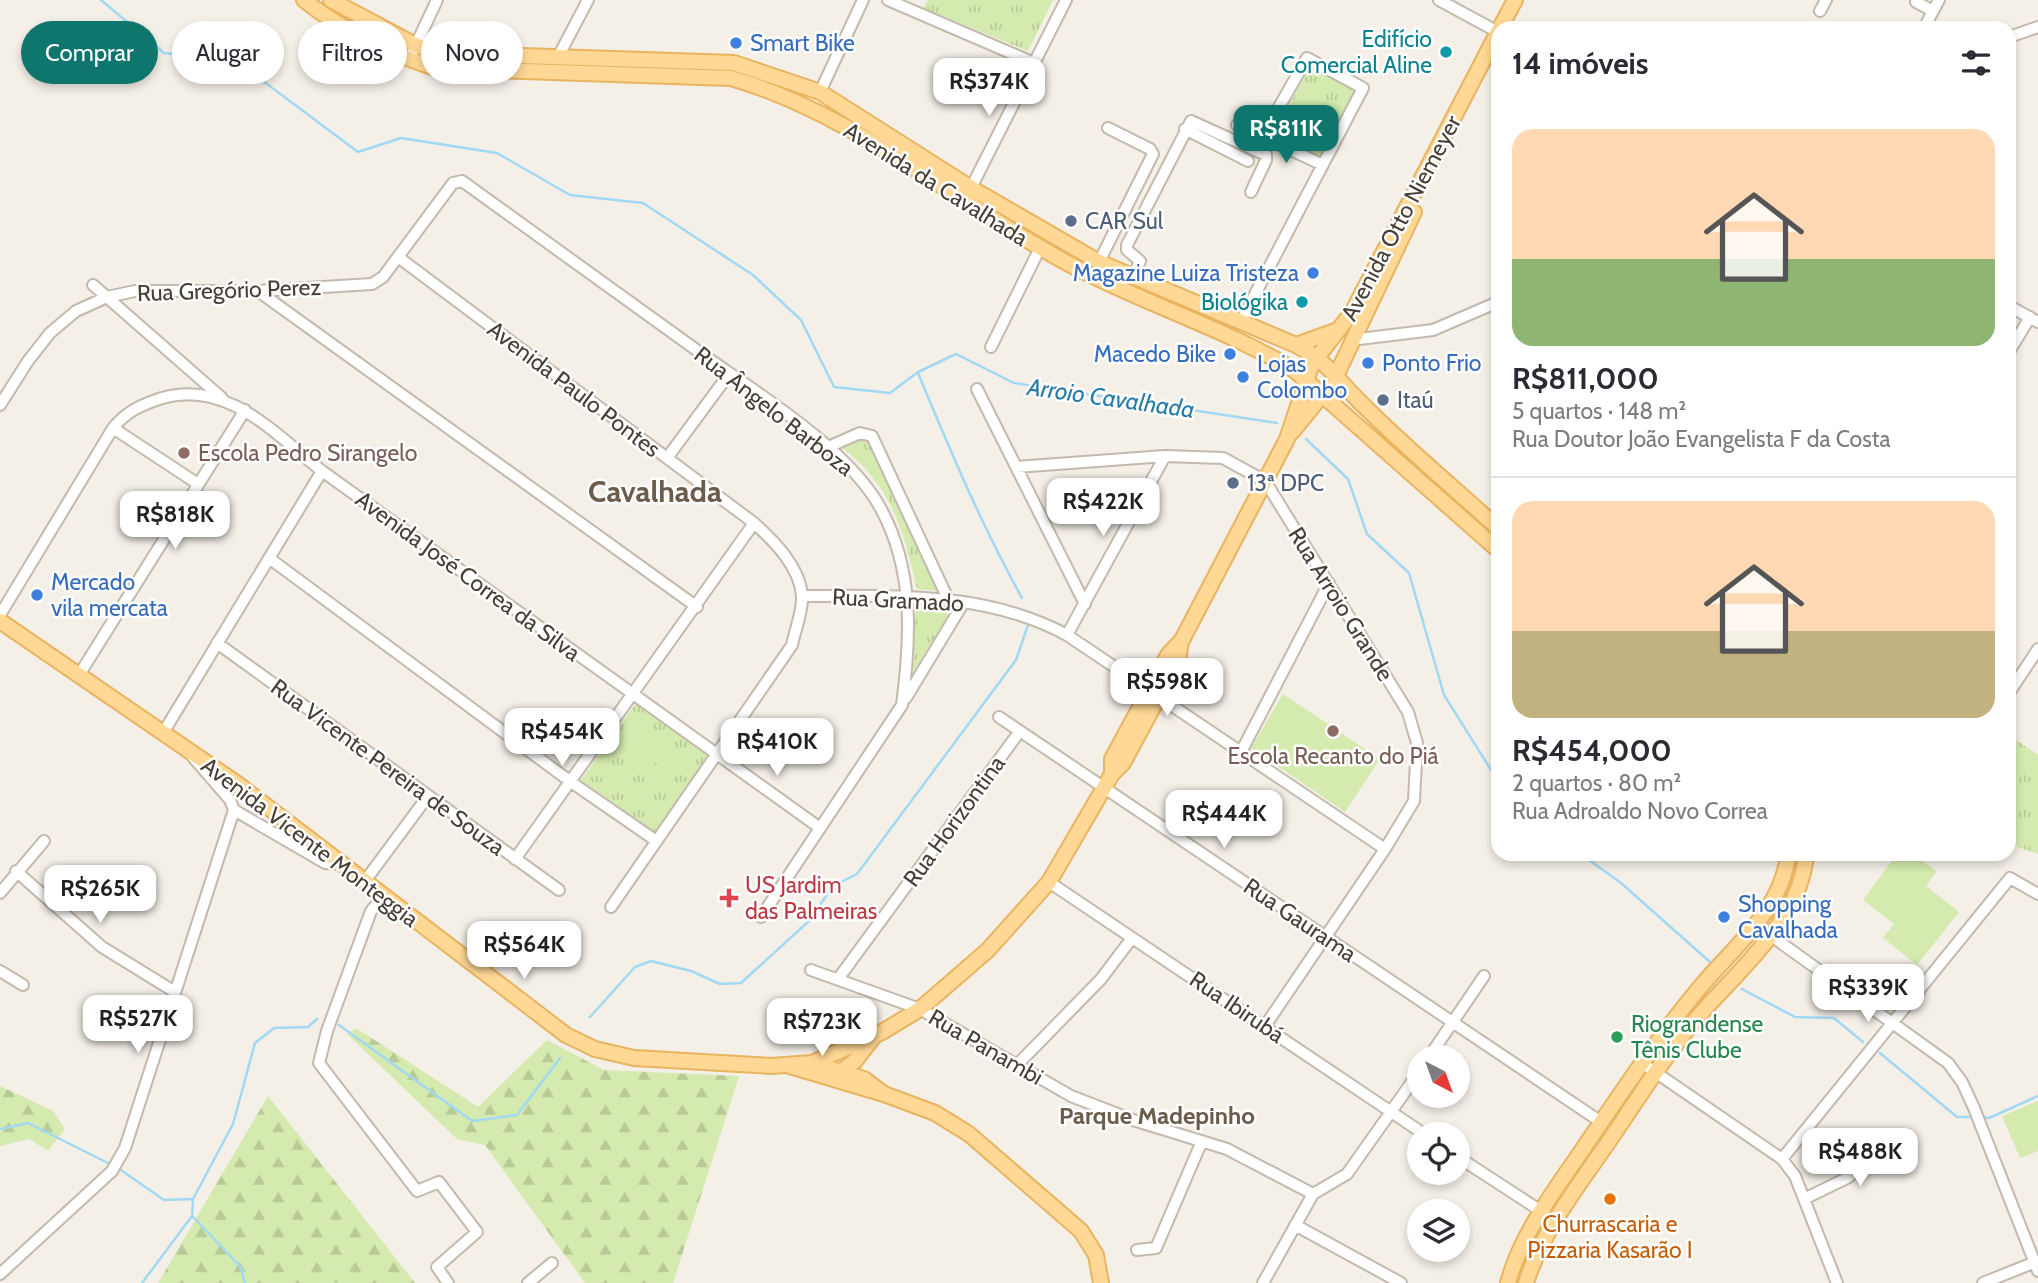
<!DOCTYPE html>
<html lang="pt">
<head>
<meta charset="utf-8">
<style>
	body { margin:0; font-family:Cabin,sans-serif; background:#f7f7f7; color:#2b2b33; height:100vh; display:flex; flex-direction:column; font-size:26px; white-space:nowrap }
	* { box-sizing:border-box; margin:0 }
	p { font-size:23px; color:#7c7c81 }
	.icon { flex:none; width:38px; height:38px; fill:none; stroke:currentColor; stroke-width:2; stroke-linecap:round; stroke-linejoin:round }
	.map { position:relative; flex:1; overflow:hidden }
	.details { position:absolute; left:1491px; top:21px; width:525px; height:840px; display:flex; flex-direction:column; background:#fff; border-radius:21px; box-shadow:0 4px 10px #0003 }
	.details>* { flex:none }
	.banner { position:absolute; left:21px; top:21px; width:665px; height:63px; display:flex; gap:14px }
	.needle { width:46px; rotate:139deg }
	.controls { position:absolute; left:1407px; top:1045px; display:grid; gap:14px }
	.controls a { display:grid; place-items:center; width:63px; height:63px; border-radius:50%; background:#fff; box-shadow:0 4px 10px #0003; font-size:35px }
	.price { position:absolute; translate:-50% -60px; padding:0 16px; border-radius:14px; background:#fff; color:#222; font-size:23px; line-height:46px; filter:drop-shadow(0 2px 4px #0008) }
	.price::after { content:''; position:absolute; left:50%; top:42px; width:21px; height:16px; margin-left:-10px; background:inherit; clip-path:polygon(0 0,100% 0,50% 100%) }
	.price.on { background:#0f766e; color:#fff }
	ul { padding:0; list-style:none }
	li { display:grid; align-content:center; gap:14px; height:371px; padding:0 21px }
	li+li { border-top:2px solid #e1e1e2 }
	li span { display:grid; place-items:center; height:217px; border-radius:21px; color:#555 }
	li>.icon { margin-inline-start:auto }
	span .icon { width:126px; height:126px; fill:#fffc; stroke-width:1 }
	li b { font-size:30px }
	h2 { display:flex; justify-content:space-between; align-items:center; height:84px; padding:0 21px; font-size:30px }
	.chip { padding:0 24px; border-radius:32px; background:#fff; box-shadow:0 4px 10px #0003; font-size:24px; line-height:63px }
	.chip.on { background:#0f766e; color:#fff }
	.map>svg:first-child { display:block }
	.grass { fill:url(#grass-tufts) }
	.forest { fill:url(#forest-firs) }
	.pitch { fill:#d4eaae }
	.lines { fill:none; stroke-linecap:round; stroke-linejoin:round }
	.stream { stroke:#a1d9f4; stroke-width:2.5 }
	.minor-casing { stroke:#c3b9ac; stroke-width:14 }
	.major-casing { stroke:#e9b460; stroke-width:18 }
	.minor { stroke:#fff; stroke-width:10 }
	.major { stroke:#ffd895; stroke-width:14 }
	.shop-dot { fill:#3f7fe0; stroke:#fff; stroke-width:2.5 }
	.culture-dot { fill:#0f9aa8; stroke:#fff; stroke-width:2.5 }
	.service-dot { fill:#5c6f8a; stroke:#fff; stroke-width:2.5 }
	.education-dot { fill:#8d6e63; stroke:#fff; stroke-width:2.5 }
	.health-dot { fill:#e0444e; stroke:#fff; stroke-width:2.5 }
	.leisure-dot { fill:#2e9e5b; stroke:#fff; stroke-width:2.5 }
	.food-dot { fill:#e8710a; stroke:#fff; stroke-width:2.5 }
	.labels { text-anchor:middle; dominant-baseline:central; stroke-width:5; stroke-linejoin:round; paint-order:stroke }
	.culture-label { font-size:23px; fill:#0d838f; stroke:#fff; text-anchor:end }
	.shop-label { font-size:23px; fill:#366cbe; stroke:#fff; text-anchor:start }
	.street-label { font-size:23px; fill:#483f36; stroke:#fff }
	.service-label { font-size:23px; fill:#4e5e75; stroke:#fff; text-anchor:start }
	.education-label { font-size:23px; fill:#785e54; stroke:#fff; text-anchor:start }
	.health-label { font-size:23px; fill:#be3a42; stroke:#fff; text-anchor:start }
	.leisure-label { font-size:23px; fill:#27864d; stroke:#fff; text-anchor:start }
	.food-label { font-size:23px; fill:#c56008; stroke:#fff }
	.water-label { font-size:24px; font-style:italic; fill:#277da8; stroke:#fff }
	.neighbourhood-label { font-size:24px; font-weight:bold; fill:#6b5c4c; stroke:#fff }
	.district-label { font-size:30px; font-weight:bold; fill:#6b5c4c; stroke:#fff }
</style>
</head>
<body>
<div class="map">
<svg width="2038" height="1283" viewBox="0 0 2038 1283">
	<defs>
		<pattern id="grass-tufts" width="24" height="20" patternUnits="userSpaceOnUse" patternTransform="scale(1.75)"><rect width="24" height="20" fill="#d4eaae"/><path d="M3 7l-1-3M5 7V3M7 7l1-3M15 17l-1-3M17 17v-4M19 17l1-3" fill="none" stroke="#b8ca96"/></pattern>
		<pattern id="forest-firs" width="22" height="20" patternUnits="userSpaceOnUse" patternTransform="scale(1.75)"><rect width="22" height="20" fill="#d4eaae"/><path d="M5 1l3.5 6h-7zM16 11l3.5 6h-7z" fill="#b8ca96"/></pattern>
	</defs>
	<rect width="100%" height="100%" fill="#f4efe7"/>
	<path class="grass" d="M928,0H1053L1028,51L923,8Z
		M1310,66L1357,90L1321,157L1275,133Z
		M858,437L868,439L940,591L917,589C904,531 891,484 841,447Z
		M915,604L944,605L948,615L913,673Z
		M636,703L711,755L656,833L581,780Z
		M2009,735L2038,755V854L2009,844Z"/>
	<path class="forest" d="M356,1028L478,1107L547,1040L604,1070L739,1076L673,1283H585L485,1145L457,1139L347,1034Z
		M0,1086L53,1111L65,1129L48,1151L29,1139L0,1146Z
		M268,1096L415,1283H158Z"/>
	<path class="pitch" d="M1283,694L1380,759L1345,812L1251,748Z
		M642,722L687,755L672,775L628,743Z
		M1897,854H1913L1937,871L1926,886L1959,912L1917,965L1883,938L1894,924L1863,900Z
		M2038,1101V1151L2020,1158L2002,1116Z"/>
	<g class="lines">
		<path class="stream" d="M101,0L164,53L235,60L358,152L401,138L497,153L570,195L643,203L753,275L801,320L834,387L890,393L918,372L956,354L1014,383L1277,423
			M918,373C950,450 982,526 1022,598
			M1306,439L1348,479L1367,534L1409,573L1444,695L1498,781
			M1581,854L1621,883L1710,962
			M1742,989L1795,1017L1834,1018L1863,1042
			M590,1017L635,967L651,961L691,971L720,984L741,983L809,921L833,886L857,874L1016,660L1028,625
			M339,1025L472,1121L517,1115L560,1058
			M1880,1053L1957,1117H1976
			M1982,1117L1989,1118L2038,1096
			M0,1129L28,1123L112,1165
			M118,1168L164,1200L192,1199
			M192,1216L240,1266L245,1283
			M142,1283L192,1216L193,1199L233,1124L255,1043L274,1028L308,1027L317,1019"/>
		<defs>
			<path id="minor" d="M888,0L1034,63
				M1439,0L1498,32
				M1916,2L1933,11
				M1820,11L1826,0
				M1924,28L1939,0
				M2009,37L2038,27
				M413,51L437,0
				M558,57L588,0
				M820,92L863,0
				M1237,125L1323,165
				M1185,129L1248,161
				M971,188L1066,0
				M398,257L754,523C774,541 800,567 802,596C803,611 795,630 792,645L611,907
				M1099,262L1153,154L1150,149L1108,128
				M1133,277L1140,261L1127,250V245L1191,121L1266,155V160L1251,192
				M93,285L222,398
				M258,291L697,607
				M2009,306L2038,322
				M1241,321L1363,88L1307,58L1262,137
				M1351,340L1433,330L1498,302
				M991,347L1040,248
				M2009,352L2030,317
				M977,389L1085,604
				M0,405L28,361L50,333L76,311L107,297L135,291H258L372,284L383,277L453,183L462,181C542,239 622,297 702,354C757,393 850,450 881,509C914,570 911,638 902,705L761,917
				M113,428L198,484
				M826,448L860,433L872,436L948,599
				M667,458L729,374
				M1016,467L1165,456L1223,458L1265,481L1408,712L1417,743L1414,801L1385,849L1265,1026
				M269,558L571,782L655,840
				M802,596C891,596 986,591 1067,635L1385,849
				M0,615L113,428C127,411 141,405 162,398C227,379 275,434 322,471L820,828
				M1067,635L1165,456
				M217,643L559,890
				M79,675L245,410
				M2009,693L2038,649
				M906,698L964,602
				M999,717L1601,1122
				M163,733L322,471
				M1241,752L1329,583
				M192,756L230,800L234,810L325,863L341,864
				M515,859L754,523
				M16,871L102,947L175,992
				M365,881L428,796
				M1049,882L1424,1134
				M0,893L44,841
				M383,896L371,911L327,1031L319,1063L417,1191L439,1182L477,1232L437,1267L448,1283
				M1770,935L1948,1063L1962,1082L1974,1108L2038,1271
				M811,970L920,1009L1071,1096L1133,1120L1227,1149L1313,1194
				M0,971L23,985
				M838,979L1020,731
				M1429,1057L1484,976
				M1642,1063L1782,1159L1795,1176L1837,1283
				M1017,1065L1101,979L1132,938
				M1458,1157L1541,1211
				M1782,1159L2010,878L2038,894
				M1804,1199L1847,1178L1884,1150
				M1295,1225L1401,1283
				M1137,1250L1156,1248L1202,1141
				M0,1274L112,1171L125,1148L234,810
				M528,1283L552,1263
				M1263,1283L1313,1194L1347,1174L1419,1072
				M1983,1283L2038,1261"/>
			<path id="major" d="M304,0C342,30 389,53 435,68L731,78C852,113 951,199 1060,259C1136,301 1220,326 1294,370L1498,550
				M331,0L415,45L437,53L734,63L820,92L971,188L1099,262L1296,345C1331,364 1336,379 1363,405C1406,448 1453,487 1498,528
				M1500,28L1515,0
				M1296,345L1338,330
				M1292,432L1334,380L1414,212
				M0,621L239,785L566,1035L595,1049L634,1058L771,1066L812,1063L864,1079L884,1094
				M1112,774V759L1168,655L1182,640L1287,439L1312,364L1353,311L1498,32
				M812,1063L882,1032L920,1009L988,950L1049,882L1112,774L1123,763L1178,661L1181,641
				M790,1066L884,1094L935,1113L969,1134L1081,1231L1096,1255L1101,1283
				M838,1074L855,1061L875,1035
				M1508,1283C1521,1234 1555,1190 1583,1149C1621,1093 1659,1036 1702,985C1735,946 1783,908 1788,854
				M1526,1283C1542,1231 1579,1185 1609,1141C1637,1100 1664,1057 1696,1019C1737,971 1801,921 1806,854"/>
		</defs>
		<use href="#minor" class="minor-casing"/>
		<use href="#major" class="major-casing"/>
		<use href="#minor" class="minor"/>
		<use href="#major" class="major"/>
	</g>
	<g class="shop-dot">
		<circle cx="736" cy="43" r="7"/>
		<circle cx="1313" cy="273" r="7"/>
		<circle cx="1230" cy="354" r="7"/>
		<circle cx="1368" cy="363" r="7"/>
		<circle cx="1243" cy="377" r="7"/>
		<circle cx="37" cy="595" r="7"/>
		<circle cx="1724" cy="917" r="7"/>
	</g>
	<g class="culture-dot">
		<circle cx="1446" cy="52" r="7"/>
		<circle cx="1302" cy="302" r="7"/>
	</g>
	<g class="service-dot">
		<circle cx="1071" cy="221" r="7"/>
		<circle cx="1383" cy="400" r="7"/>
		<circle cx="1233" cy="483" r="7"/>
	</g>
	<g class="education-dot">
		<circle cx="184" cy="453" r="7"/>
		<circle cx="1333" cy="731" r="7"/>
	</g>
	<path class="health-dot" d="M725.5 887.5h7v7h7v7h-7v7h-7v-7h-7v-7h7z"/>
	<circle class="leisure-dot" cx="1617" cy="1037" r="7"/>
	<circle class="food-dot" cx="1610" cy="1199" r="7"/>
	<g class="labels">
		<g class="culture-label">
			<text x="1432" y="39">Edifício<tspan x="1432" dy="26">Comercial Aline</tspan></text>
			<text x="1288" y="302">Biológika</text>
		</g>
		<g class="shop-label">
			<text x="750" y="43">Smart Bike</text>
			<text x="1299" y="273" text-anchor="end">Magazine Luiza Tristeza</text>
			<text x="1216" y="354" text-anchor="end">Macedo Bike</text>
			<text x="1382" y="363">Ponto Frio</text>
			<text x="1257" y="364">Lojas<tspan x="1257" dy="26">Colombo</tspan></text>
			<text x="51" y="582">Mercado<tspan x="51" dy="26">vila mercata</tspan></text>
			<text x="1738" y="904">Shopping<tspan x="1738" dy="26">Cavalhada</tspan></text>
		</g>
		<g class="street-label">
			<text transform="translate(936 184) rotate(32)">Avenida da Cavalhada</text>
			<text transform="translate(1401 218) rotate(-62)">Avenida Otto Niemeyer</text>
			<text transform="translate(229 290) rotate(-2)">Rua Gregório Perez</text>
			<text transform="translate(574 389) rotate(37)">Avenida Paulo Pontes</text>
			<text transform="translate(774 411) rotate(38)">Rua Ângelo Barboza</text>
			<text transform="translate(468 576) rotate(36)">Avenida José Correa da Silva</text>
			<text transform="translate(898 600) rotate(3)">Rua Gramado</text>
			<text transform="translate(1341 604) rotate(58)">Rua Arroio Grande</text>
			<text transform="translate(388 767) rotate(36)">Rua Vicente Pereira de Souza</text>
			<text transform="translate(954 821) rotate(-54)">Rua Horizontina</text>
			<text transform="translate(310 842) rotate(37)">Avenida Vicente Monteggia</text>
			<text transform="translate(1300 920) rotate(34)">Rua Gaurama</text>
			<text transform="translate(1237 1007) rotate(34)">Rua Ibirubá</text>
			<text transform="translate(986 1047) rotate(30)">Rua Panambi</text>
		</g>
		<g class="service-label">
			<text x="1085" y="221">CAR Sul</text>
			<text x="1397" y="400">Itaú</text>
			<text x="1247" y="483">13ª DPC</text>
		</g>
		<g class="education-label">
			<text x="198" y="453">Escola Pedro Sirangelo</text>
			<text x="1333" y="756" text-anchor="middle">Escola Recanto do Piá</text>
		</g>
		<g class="health-label">
			<text x="745" y="885">US Jardim<tspan x="745" dy="26">das Palmeiras</tspan></text>
		</g>
		<g class="leisure-label">
			<text x="1631" y="1024">Riograndense<tspan x="1631" dy="26">Tênis Clube</tspan></text>
		</g>
		<g class="food-label">
			<text x="1610" y="1224">Churrascaria e<tspan x="1610" dy="26">Pizzaria Kasarão I</tspan></text>
		</g>
		<g class="water-label">
			<text transform="translate(1111 398) rotate(8)">Arroio Cavalhada</text>
		</g>
		<g class="neighbourhood-label">
			<text x="1157" y="1115">Parque Madepinho</text>
		</g>
		<g class="district-label">
			<text x="655" y="491">Cavalhada</text>
		</g>
	</g>
</svg>
<div class="controls">
<a><svg class="needle" viewBox="-14 -14 28 28"><path d="M0-13l5 13h-10z" fill="#e53935"/><path d="M0 13l5-13h-10z" fill="#7c7c81"/></svg></a>
<a><svg class="icon" aria-label="locate" viewBox="0 0 24 24"><circle cx="12" cy="12" r="6"/><path d="M12 2v4M12 18v4M2 12h4M18 12h4"/></svg></a>
<a><svg class="icon" aria-label="layers" viewBox="0 0 24 24"><path d="M12 4l9 5-9 5-9-5zM3 14l9 5 9-5"/></svg></a>
</div>
<b class="price" style="left:989px;top:118px">R$374K</b>
<b class="price on" style="left:1286px;top:165px">R$811K</b>
<b class="price" style="left:1103px;top:538px">R$422K</b>
<b class="price" style="left:175px;top:551px">R$818K</b>
<b class="price" style="left:1167px;top:718px">R$598K</b>
<b class="price" style="left:562px;top:768px">R$454K</b>
<b class="price" style="left:777px;top:778px">R$410K</b>
<b class="price" style="left:1224px;top:850px">R$444K</b>
<b class="price" style="left:100px;top:925px">R$265K</b>
<b class="price" style="left:524px;top:981px">R$564K</b>
<b class="price" style="left:1868px;top:1024px">R$339K</b>
<b class="price" style="left:138px;top:1055px">R$527K</b>
<b class="price" style="left:822px;top:1058px">R$723K</b>
<b class="price" style="left:1860px;top:1188px">R$488K</b>
<div class="banner">
<a class="chip on">Comprar</a>
<a class="chip">Alugar</a>
<a class="chip">Filtros</a>
<a class="chip">Novo</a>
</div>
<section class="details">
<h2>14 imóveis<svg class="icon" aria-label="filters" viewBox="0 0 24 24"><path d="M4 7h16M4 17h16"/><circle cx="9" cy="7" r="2"/><circle cx="15" cy="17" r="2"/></svg></h2>
<ul>
<li><span style="background:linear-gradient(#ffd9b3 60%,#8fb573 0)"><svg class="icon" aria-label="home" viewBox="0 0 24 24"><path d="M3 11l9-7 9 7M6 9v11h12V9"/></svg></span><div><b>R$811,000</b><p>5 quartos · 148 m²</p><p>Rua Doutor João Evangelista F da Costa</p></div></li>
<li><span style="background:linear-gradient(#ffd9b3 60%,#c2b280 0)"><svg class="icon" aria-label="home" viewBox="0 0 24 24"><path d="M3 11l9-7 9 7M6 9v11h12V9"/></svg></span><div><b>R$454,000</b><p>2 quartos · 80 m²</p><p>Rua Adroaldo Novo Correa</p></div></li>
</ul>
</section>
</div>
</body>
</html>
